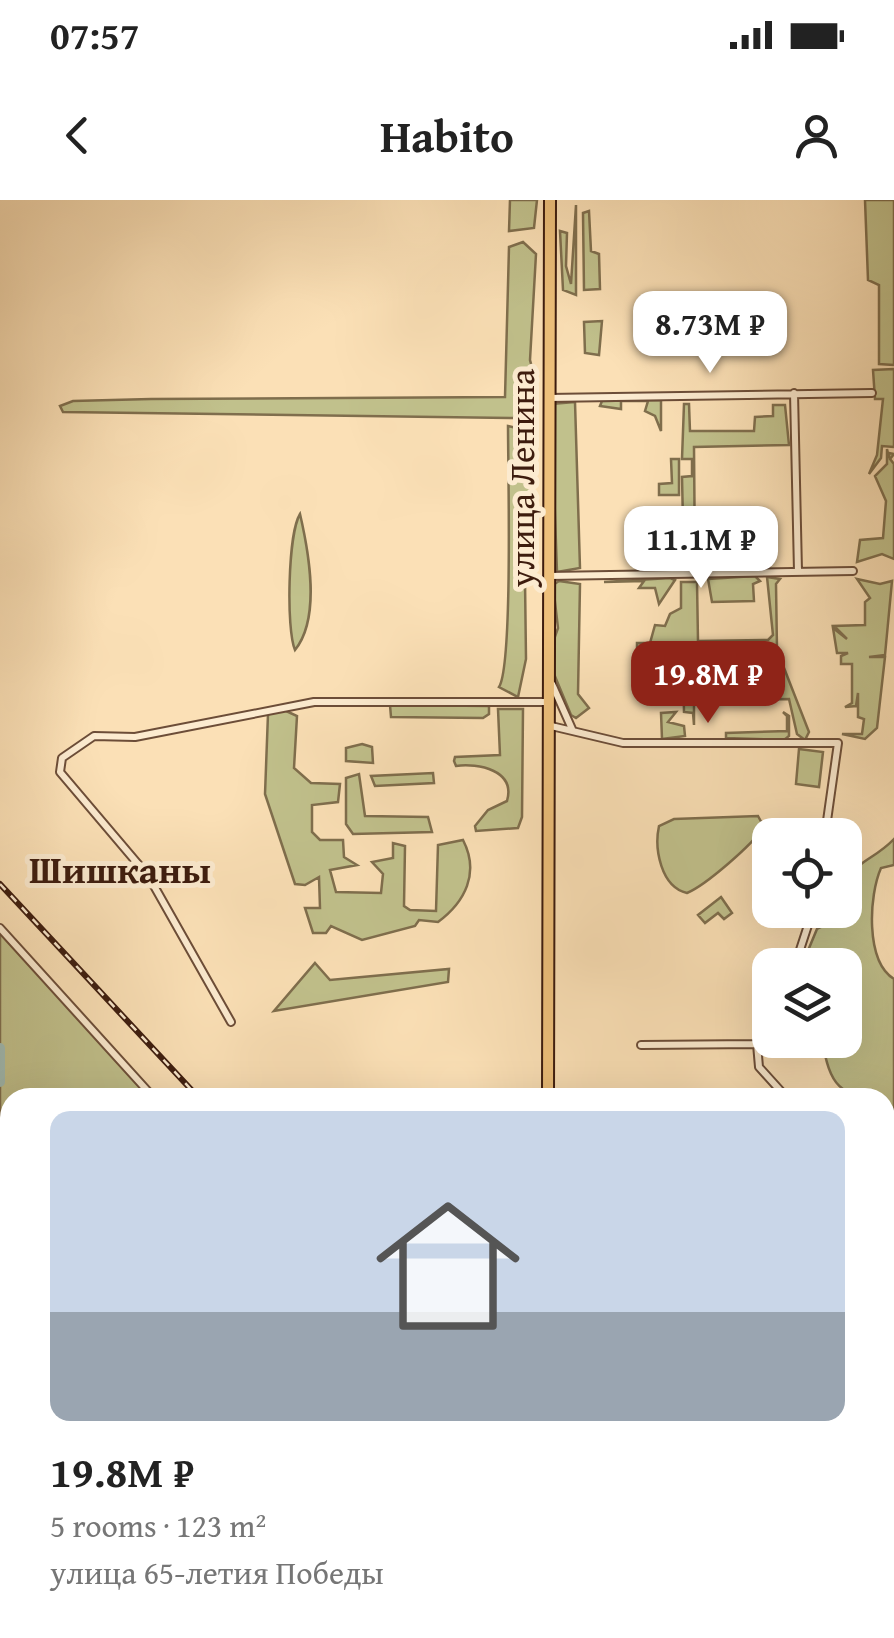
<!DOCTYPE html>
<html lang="en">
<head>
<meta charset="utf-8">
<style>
	body { margin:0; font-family:"Gentium Book Plus",serif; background:#f2f2f2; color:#222; height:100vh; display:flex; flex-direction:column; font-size:38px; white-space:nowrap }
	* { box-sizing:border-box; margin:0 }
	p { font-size:32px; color:#767676 }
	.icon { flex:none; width:55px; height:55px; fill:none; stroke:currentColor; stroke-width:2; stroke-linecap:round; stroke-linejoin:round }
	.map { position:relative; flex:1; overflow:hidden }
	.panel { position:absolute; left:0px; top:888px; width:895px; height:552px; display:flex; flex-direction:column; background:#fff; border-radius:30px 30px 0 0; box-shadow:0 10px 40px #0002 }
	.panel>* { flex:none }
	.tools { position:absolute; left:752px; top:618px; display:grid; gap:20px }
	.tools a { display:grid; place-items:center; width:110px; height:110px; border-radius:20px; background:#fff; box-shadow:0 10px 40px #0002; font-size:50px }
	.price { position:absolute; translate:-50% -85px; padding:0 22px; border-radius:20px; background:#fff; color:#222; font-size:32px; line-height:65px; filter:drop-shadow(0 2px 5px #0008) }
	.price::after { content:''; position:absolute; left:50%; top:60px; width:30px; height:22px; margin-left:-15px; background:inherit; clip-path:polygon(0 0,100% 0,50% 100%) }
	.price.active { background:#8f2418; color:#fff }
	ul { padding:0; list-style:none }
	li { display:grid; align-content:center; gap:20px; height:530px; padding:0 50px }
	li span { display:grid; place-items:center; height:310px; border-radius:20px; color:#555 }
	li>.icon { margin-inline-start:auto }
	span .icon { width:180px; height:180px; fill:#fffc; stroke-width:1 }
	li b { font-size:42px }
	.status { display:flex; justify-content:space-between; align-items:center; height:70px; padding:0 50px; background:#fff; direction:ltr }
	.status svg { height:28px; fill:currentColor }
	header { display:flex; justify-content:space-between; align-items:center; height:130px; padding:0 50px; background:#fff; font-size:45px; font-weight:600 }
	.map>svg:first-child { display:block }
	.green { fill:#c1c18c; stroke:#7f6e4d; stroke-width:2.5 }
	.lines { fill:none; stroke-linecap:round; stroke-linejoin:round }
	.river { stroke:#a0bcb5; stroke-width:10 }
	.street-casing { stroke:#6c4d38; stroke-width:10 }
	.primary-casing { stroke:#3d1c0e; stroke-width:14 }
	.street { stroke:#fcebd0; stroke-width:6 }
	.primary { stroke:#eec07b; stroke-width:10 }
	.rail-casing { stroke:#3d1c0e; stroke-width:6 }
	.rail { stroke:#fcebd0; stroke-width:2.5; stroke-dasharray:8; stroke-linecap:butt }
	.labels { text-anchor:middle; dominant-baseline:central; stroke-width:10; stroke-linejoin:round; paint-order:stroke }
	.street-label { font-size:35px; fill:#3d1c0e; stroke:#fcebd0 }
	.neighbourhood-label { font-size:38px; font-weight:bold; fill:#3d1c0e; stroke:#fcebd0 }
</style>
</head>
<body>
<div class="status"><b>07:57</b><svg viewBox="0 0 49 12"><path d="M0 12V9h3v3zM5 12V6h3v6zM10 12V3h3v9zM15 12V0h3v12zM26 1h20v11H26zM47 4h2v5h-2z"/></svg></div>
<header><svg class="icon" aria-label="back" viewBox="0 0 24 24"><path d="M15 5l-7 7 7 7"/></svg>Habito<svg class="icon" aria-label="person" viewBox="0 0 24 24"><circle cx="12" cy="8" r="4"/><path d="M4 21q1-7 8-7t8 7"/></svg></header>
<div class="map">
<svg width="894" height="1438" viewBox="0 0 894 1438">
	<rect width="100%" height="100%" fill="#fbe0b6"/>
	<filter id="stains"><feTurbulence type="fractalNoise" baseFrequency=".002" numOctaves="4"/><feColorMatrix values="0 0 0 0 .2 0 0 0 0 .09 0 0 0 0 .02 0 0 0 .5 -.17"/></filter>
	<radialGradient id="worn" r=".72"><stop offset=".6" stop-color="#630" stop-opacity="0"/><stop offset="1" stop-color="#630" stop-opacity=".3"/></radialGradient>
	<path class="green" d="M510,0H537L534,28L509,31Z
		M865,0H894V165L879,164V85L868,80Z
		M576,5V95L563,90L560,31L567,33L566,66L571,84Z
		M589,11L591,51L599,54L600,89L584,90L583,13Z
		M523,42L536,54L530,160L537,186L533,210L514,218L63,212L60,206L73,201L151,199L505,197L509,47Z
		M602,121L599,155L585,153L584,122Z
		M894,169V247L882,246L881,258L869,274L877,255L883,199H875L873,170Z
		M661,200V231L655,216L645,211L648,201H621V209L600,206L602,201Z
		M575,202L580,368L557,372L551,204Z
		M684,204H689L690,231H754L755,217L773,216V205H785L789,245L694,247L695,369L638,370L684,367L682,277L692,276V259H682Z
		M508,226L533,232V321L519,362L525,380L526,459L518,497L499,487C513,465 508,267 508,226Z
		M887,249L889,258V253L894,254L890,259L894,264V359L882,354L857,362L860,340L883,338L886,301L875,276L887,264Z
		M671,259H679V295H659V284L672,283Z
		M300,314C309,353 321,418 295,450C286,429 288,334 300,314Z
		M668,340H681V352L676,354L681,356V365L637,366L639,361L654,362L655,353L638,355L636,347H661Z
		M755,376L760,381L753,384L754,401L712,402L708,379Z
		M767,377L780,379L776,384L777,450L809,532L805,540L797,534L789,499L745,500L747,453L711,454L710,448L694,449V525L693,513L684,512L683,463H652L651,450H637V443H650L655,425L665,426L670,414L681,408V382H697L698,441L768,440L773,435Z
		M670,378L675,380L659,404L655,388H639L644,381L604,382Z
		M857,379L880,384L892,381L885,455L869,457H885L877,528L865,539L842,534H862L864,519L858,517V493L856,506L845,507L852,503V464H841V456L848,453H837L833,428L847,439L834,426L865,425V402L870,398Z
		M559,381L580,384L578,494L589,508L576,518L571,515L554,474L552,445L558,428L553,385Z
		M657,465L660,493H673V472L662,465H681L682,494H652L651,467Z
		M390,505L489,506V514L483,518L391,517Z
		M498,509H523L522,617L518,628L476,631L475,626L488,610L507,601C516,570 478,563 456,566L454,561L455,557L500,555Z
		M284,510L297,516L294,568L311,583L340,584L338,602L312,605V632L320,640H343L344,657L357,665L330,670L336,692L381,693L383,674L372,662L393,658V643L405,646L404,706L410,710L436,711L438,645L463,640C480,673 465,702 438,722L419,720L415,726L362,740L331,726L326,733H313L305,708H320L319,677L305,685L295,684L265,594L268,514Z
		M676,512L668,522L684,526L685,536L662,539L661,513Z
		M783,512L789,516V536L784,540L726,538V533L787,531V516Z
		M362,544L372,547L373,563L346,561V548Z
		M799,549L823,552L819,587L796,584Z
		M433,573L434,583L375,586L371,576Z
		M359,574L365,616L428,617L432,632L353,634L346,624V578Z
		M758,616L764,627C752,645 706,685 687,693C661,687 654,649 659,626L674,619Z
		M894,639V665L881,668C869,695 865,761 894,779V959L885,976V898C839,898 830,885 822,840H845V765H802L817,729L835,720L839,710H845C845,658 867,667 894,639Z
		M721,697L732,713L724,719L718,713L705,723L698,715Z
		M0,732L150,897L10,898V1081L0,1057Z
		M315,763L330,780L449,769L448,782L274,811Z
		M885,1138L894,1140V1183L885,1191Z
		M885,1245L894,1247V1398L887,1403Z
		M0,1287L10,1312V1430H470L472,1438H0Z"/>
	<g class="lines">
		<path class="river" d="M0,848V882
			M0,954L10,951
			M263,1430L273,1438"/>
		<defs>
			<path id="street" d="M794,193L798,371
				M548,198L872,193
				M549,376L853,371
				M552,484L572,529
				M547,525L623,543H838L825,635
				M0,728L154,898
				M795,765L813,710
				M231,822L149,677L60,572L62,558L94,536L135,537L314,502H548
				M757,844L770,819
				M641,845L757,844L759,867L787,898
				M0,1182L10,1208
				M0,1278L10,1272
				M0,1294L10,1318
				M58,1430L61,1438
				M290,1430L293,1438
				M471,1430L473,1438"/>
			<path id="primary" d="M548,898L550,0
				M555,1438V1430"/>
		</defs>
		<use href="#street" class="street-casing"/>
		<use href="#primary" class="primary-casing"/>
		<use href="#street" class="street"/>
		<use href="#primary" class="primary"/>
		<defs>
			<path id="rail" d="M0,684L199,898
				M513,1430L514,1438"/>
		</defs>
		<use href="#rail" class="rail-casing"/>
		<use href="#rail" class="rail"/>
	</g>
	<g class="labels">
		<g class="street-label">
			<text transform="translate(521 278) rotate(-90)">улица Ленина</text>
		</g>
		<g class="neighbourhood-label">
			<text x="120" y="669">Шишканы</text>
		</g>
	</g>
	<rect width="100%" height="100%" filter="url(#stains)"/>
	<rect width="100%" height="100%" fill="url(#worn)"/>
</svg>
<div class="tools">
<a><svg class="icon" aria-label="locate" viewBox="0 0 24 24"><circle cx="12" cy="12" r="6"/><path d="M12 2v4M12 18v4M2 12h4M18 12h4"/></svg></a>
<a><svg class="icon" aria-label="layers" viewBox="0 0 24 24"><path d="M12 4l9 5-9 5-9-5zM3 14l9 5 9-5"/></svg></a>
</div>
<b class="price" style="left:710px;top:176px">8.73M ₽</b>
<b class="price" style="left:701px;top:391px">11.1M ₽</b>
<b class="price active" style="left:708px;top:526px">19.8M ₽</b>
<section class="panel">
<ul>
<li><span style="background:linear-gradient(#c9d6e8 65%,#9aa5b1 0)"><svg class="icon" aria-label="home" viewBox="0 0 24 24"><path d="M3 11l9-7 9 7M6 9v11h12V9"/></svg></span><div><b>19.8M ₽</b><p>5 rooms · 123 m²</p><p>улица 65-летия Победы</p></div></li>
</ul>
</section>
</div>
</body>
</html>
